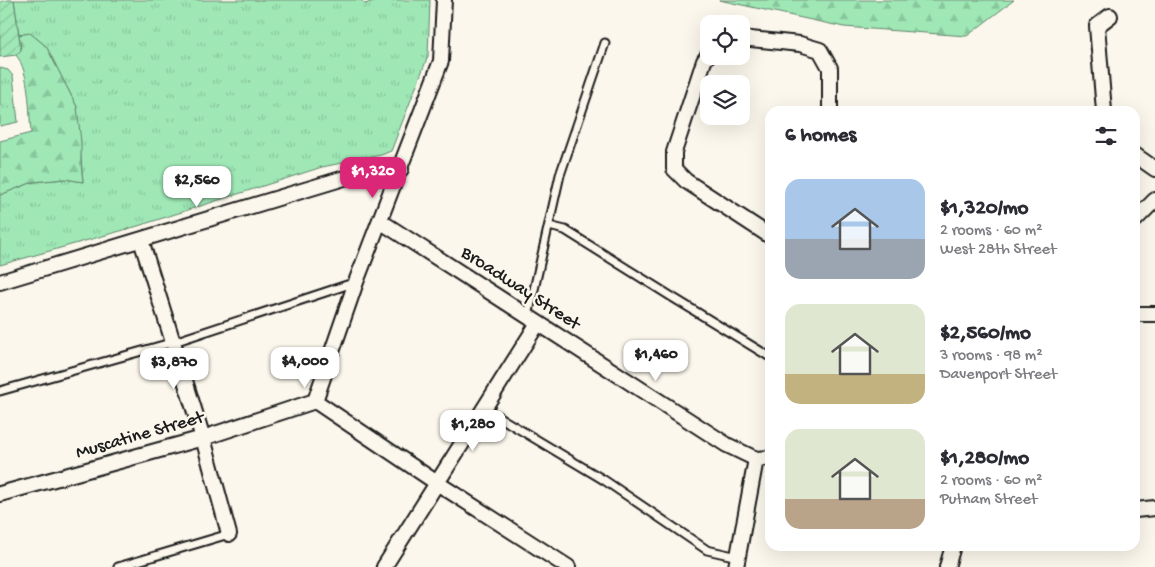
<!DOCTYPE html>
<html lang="en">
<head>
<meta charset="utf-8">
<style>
	body { margin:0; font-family:"Gochi Hand",sans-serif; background:#f7f7f7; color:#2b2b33; height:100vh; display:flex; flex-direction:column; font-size:19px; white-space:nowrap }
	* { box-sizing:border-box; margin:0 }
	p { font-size:16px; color:#7c7c81 }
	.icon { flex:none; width:28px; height:28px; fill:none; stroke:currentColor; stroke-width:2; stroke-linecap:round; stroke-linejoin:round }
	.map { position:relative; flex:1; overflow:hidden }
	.details { position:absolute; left:765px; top:106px; width:375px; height:445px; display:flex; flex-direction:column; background:#fff; border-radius:15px; box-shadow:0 5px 20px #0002 }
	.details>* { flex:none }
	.controls { position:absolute; left:700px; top:15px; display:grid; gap:10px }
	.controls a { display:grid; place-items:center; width:50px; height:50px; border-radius:10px; background:#fff; box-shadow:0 5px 20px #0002; font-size:25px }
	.price { position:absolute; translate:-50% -42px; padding:0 11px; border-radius:10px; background:#fff; color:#222; font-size:16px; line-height:32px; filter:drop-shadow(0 1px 2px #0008) }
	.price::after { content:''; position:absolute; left:50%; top:30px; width:15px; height:11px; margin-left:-8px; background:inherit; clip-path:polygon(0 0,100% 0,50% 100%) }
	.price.selected { background:#db2777; color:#fff }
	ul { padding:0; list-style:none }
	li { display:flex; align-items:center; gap:15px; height:125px; padding:0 20px }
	li span { display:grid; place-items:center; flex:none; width:140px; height:100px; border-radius:15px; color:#555 }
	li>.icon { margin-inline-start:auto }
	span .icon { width:60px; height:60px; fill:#fffc; stroke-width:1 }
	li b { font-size:21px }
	h2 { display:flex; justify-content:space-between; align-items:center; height:60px; padding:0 20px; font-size:21px }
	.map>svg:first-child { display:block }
	.grass { fill:url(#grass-tufts); stroke:#5e8269 }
	.forest { fill:url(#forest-firs); stroke:#5e8269 }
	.garden { fill:url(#garden-furrows); stroke:#5e8269 }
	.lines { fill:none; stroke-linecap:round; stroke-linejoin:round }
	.service-casing { stroke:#1c1c1c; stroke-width:11 }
	.minor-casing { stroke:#1c1c1c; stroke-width:18 }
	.service { stroke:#fbf7ec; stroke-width:7 }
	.minor { stroke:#fbf7ec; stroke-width:14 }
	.labels { text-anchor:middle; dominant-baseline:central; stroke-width:5; stroke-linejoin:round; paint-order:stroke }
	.street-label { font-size:19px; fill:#1c1c1c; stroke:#fbf7ec }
</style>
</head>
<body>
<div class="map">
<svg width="1155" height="567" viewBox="0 0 1155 567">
	<defs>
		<pattern id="grass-tufts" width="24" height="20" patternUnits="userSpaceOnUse" patternTransform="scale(1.25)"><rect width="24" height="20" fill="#9fe8b6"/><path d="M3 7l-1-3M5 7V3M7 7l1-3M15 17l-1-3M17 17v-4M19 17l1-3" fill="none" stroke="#88c69c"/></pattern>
		<pattern id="forest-firs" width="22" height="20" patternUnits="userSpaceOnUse" patternTransform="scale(1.25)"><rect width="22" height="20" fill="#9fe8b6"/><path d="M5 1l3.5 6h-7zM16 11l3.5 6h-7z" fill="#88c69c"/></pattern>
		<pattern id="garden-furrows" width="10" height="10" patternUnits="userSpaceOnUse" patternTransform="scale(1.25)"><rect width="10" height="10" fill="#9fe8b6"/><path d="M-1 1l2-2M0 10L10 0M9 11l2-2" fill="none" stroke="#88c69c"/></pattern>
	</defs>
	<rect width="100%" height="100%" fill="#fbf7ec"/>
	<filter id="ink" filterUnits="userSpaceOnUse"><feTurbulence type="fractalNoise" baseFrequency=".02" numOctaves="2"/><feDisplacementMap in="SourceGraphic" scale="10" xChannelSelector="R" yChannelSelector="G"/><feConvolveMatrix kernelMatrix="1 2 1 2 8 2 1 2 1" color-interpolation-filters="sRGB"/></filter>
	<g filter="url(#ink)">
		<path class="grass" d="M14,0H361L365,4L377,0H430L428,56L391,151L381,155L322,167L138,226L0,265V195L33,182L65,179L83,182L77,107L46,46L30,33L19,35Z
			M0,68L8,70L13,76L18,122L0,126Z"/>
		<path class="forest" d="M719,0H1014L967,36L844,27Z
			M30,33L46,46L77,107L81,142V163L83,182L65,179L33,182L0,195V141L31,133C29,111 30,72 16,55L21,50L19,35Z"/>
		<path class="garden" d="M7,0H14L21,50L16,55L0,57V2Z"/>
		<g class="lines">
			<defs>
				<path id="service" d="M549,226L565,230L672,297L770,357
					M528,316L560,175L605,43
					M0,391L174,342L356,282
					M484,408L604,480L707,550L738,557
					M118,567L229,534"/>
				<path id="minor" d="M741,38L800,44L820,50L830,68V111
					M709,54L704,61L674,152V169L686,181L770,236
					M1104,111L1097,26L1110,16
					M1135,155L1155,169
					M1135,220L1155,200
					M380,221L727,445L756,459L770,458
					M141,240L203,438L229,534
					M0,282L361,173L401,169
					M1135,314H1155
					M315,401L356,282L441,61L444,0
					M0,494L203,438L315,401L437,483L568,567
					M1135,510L1155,508
					M384,567L538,323
					M736,567L756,459
					M947,567L953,546"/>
			</defs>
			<use href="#service" class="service-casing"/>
			<use href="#minor" class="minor-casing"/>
			<use href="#service" class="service"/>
			<use href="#minor" class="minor"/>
		</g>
	</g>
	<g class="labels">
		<g class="street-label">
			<text transform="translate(520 289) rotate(33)">Broadway Street</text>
			<text transform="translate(140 436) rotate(-16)">Muscatine Street</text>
		</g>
	</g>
</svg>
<div class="controls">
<a><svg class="icon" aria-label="locate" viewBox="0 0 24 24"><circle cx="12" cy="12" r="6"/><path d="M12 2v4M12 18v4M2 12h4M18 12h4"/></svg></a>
<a><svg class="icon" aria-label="layers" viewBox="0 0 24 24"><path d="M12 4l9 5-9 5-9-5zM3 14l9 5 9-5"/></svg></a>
</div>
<b class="price selected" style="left:373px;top:199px">$1,320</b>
<b class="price" style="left:197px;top:208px">$2,560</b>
<b class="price" style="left:656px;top:382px">$1,460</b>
<b class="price" style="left:305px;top:389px">$4,000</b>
<b class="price" style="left:174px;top:390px">$3,870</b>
<b class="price" style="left:473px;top:452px">$1,280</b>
<section class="details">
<h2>6 homes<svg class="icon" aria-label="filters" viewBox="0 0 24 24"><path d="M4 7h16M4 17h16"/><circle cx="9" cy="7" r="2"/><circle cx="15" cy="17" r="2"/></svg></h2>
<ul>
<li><span style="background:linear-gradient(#a9c7e8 60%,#9aa5b1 0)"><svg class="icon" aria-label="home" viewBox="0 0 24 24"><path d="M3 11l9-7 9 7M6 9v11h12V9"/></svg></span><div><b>$1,320/mo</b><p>2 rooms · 60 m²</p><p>West 28th Street</p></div></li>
<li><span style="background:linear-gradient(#dfe7d0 70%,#c2b280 0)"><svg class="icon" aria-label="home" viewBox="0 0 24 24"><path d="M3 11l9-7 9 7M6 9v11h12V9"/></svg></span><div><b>$2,560/mo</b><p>3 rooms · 98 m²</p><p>Davenport Street</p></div></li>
<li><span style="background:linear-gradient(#dfe7d0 70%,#b9a48a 0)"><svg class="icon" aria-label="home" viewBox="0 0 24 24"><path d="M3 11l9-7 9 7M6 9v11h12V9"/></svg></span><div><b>$1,280/mo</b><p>2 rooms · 60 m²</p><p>Putnam Street</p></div></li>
</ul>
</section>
</div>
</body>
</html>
